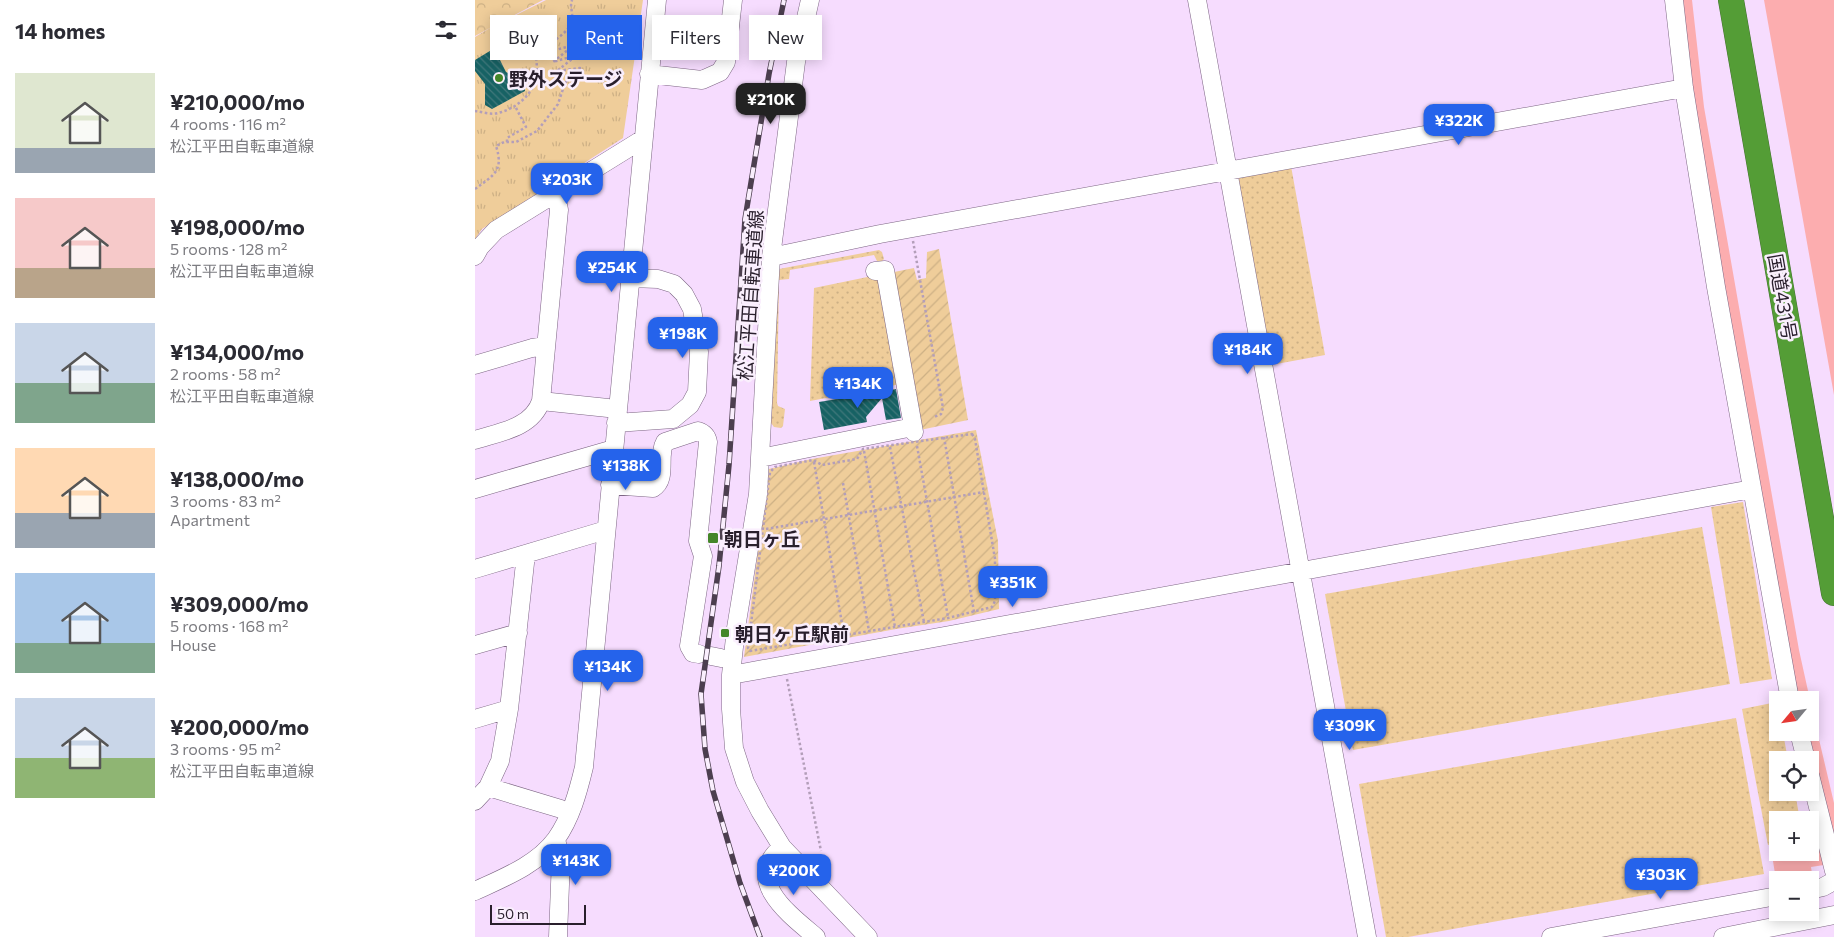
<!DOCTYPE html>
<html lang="en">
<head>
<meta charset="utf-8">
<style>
	body { margin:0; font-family:Commissioner,"Noto Sans JP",sans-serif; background:#f7f7f7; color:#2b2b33; height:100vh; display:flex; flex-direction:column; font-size:19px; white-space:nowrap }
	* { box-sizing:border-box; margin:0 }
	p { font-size:16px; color:#7c7c81 }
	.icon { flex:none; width:28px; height:28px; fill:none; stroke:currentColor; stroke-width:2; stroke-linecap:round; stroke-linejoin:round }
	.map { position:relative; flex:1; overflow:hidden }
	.details { display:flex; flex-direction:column; background:#fff; width:475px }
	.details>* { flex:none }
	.guide { position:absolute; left:15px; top:15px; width:475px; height:45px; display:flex; gap:10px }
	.needle { width:32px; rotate:241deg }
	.tools { position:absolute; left:1294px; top:691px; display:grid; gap:10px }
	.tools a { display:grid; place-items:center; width:50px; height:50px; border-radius:0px; background:#fff; box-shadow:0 2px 12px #0003; font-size:25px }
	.scale { position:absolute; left:15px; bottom:12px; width:96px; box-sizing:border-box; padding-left:5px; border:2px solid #291f2c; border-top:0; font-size:14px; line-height:18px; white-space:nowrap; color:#291f2c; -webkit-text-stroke:4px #faeffd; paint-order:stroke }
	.price { position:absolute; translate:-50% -42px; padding:0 11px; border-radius:10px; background:#2563eb; color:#fff; font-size:16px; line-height:32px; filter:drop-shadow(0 1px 2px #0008) }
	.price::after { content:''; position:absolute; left:50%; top:30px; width:15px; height:11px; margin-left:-8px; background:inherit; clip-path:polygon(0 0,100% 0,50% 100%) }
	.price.selected { background:#222; color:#fff }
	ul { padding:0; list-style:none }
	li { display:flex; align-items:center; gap:15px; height:125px; padding:0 15px }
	li span { display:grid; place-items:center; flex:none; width:140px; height:100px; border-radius:0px; color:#555 }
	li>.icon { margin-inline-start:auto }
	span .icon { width:60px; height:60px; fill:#fffc; stroke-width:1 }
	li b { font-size:21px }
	h2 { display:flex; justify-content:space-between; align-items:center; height:60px; padding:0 15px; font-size:21px }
	.chip { padding:0 18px; border-radius:0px; background:#fff; box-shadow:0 2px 12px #0003; font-size:18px; line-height:45px }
	.chip.selected { background:#2563eb; color:#fff }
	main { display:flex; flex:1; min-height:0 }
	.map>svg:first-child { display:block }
	.grass { fill:url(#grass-dots) }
	.forest { fill:url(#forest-crowns) }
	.park { fill:url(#park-tufts) }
	.garden { fill:url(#garden-furrows) }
	.water { fill:#fcadaf }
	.building { fill:url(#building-back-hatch) }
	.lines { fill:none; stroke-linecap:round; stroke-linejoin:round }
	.minor-casing { stroke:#7d6684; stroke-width:19 }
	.highway-casing { stroke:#457132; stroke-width:26 }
	.path { stroke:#b39eb9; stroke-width:2.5; stroke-dasharray:2.5 2.5; stroke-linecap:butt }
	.minor { stroke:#fff; stroke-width:18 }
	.highway { stroke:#549d36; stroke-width:25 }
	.rail-casing { stroke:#4c3f4f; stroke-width:5.5 }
	.rail { stroke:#faeffd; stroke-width:4; stroke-dasharray:11; stroke-linecap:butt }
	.poi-dot { fill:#448629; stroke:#faeffd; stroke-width:2 }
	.labels { text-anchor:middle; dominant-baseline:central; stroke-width:5; stroke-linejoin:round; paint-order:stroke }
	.poi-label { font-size:19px; font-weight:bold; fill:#291f2c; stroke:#faeffd; text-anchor:start }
	.street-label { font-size:19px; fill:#291f2c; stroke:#faeffd }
</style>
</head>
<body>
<main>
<section class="details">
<h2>14 homes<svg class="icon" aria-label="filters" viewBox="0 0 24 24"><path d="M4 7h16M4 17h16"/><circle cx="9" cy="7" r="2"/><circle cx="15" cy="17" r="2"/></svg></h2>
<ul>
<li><span style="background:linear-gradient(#dfe7d0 75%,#9aa5b1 0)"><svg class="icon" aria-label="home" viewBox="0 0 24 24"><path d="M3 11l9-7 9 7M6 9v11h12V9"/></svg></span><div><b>¥210,000/mo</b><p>4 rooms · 116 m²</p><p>松江平田自転車道線</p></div></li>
<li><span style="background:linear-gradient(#f6c9c9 70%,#b9a48a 0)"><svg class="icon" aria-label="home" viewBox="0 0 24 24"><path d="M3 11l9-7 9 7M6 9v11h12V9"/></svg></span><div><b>¥198,000/mo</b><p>5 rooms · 128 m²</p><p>松江平田自転車道線</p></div></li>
<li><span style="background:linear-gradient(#c9d6e8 60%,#7fa58c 0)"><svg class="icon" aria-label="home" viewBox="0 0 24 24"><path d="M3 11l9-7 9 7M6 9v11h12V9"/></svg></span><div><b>¥134,000/mo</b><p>2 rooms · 58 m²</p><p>松江平田自転車道線</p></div></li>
<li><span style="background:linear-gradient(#ffd9b3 65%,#9aa5b1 0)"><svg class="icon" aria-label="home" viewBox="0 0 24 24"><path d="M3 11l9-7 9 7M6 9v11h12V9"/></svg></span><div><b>¥138,000/mo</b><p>3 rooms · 83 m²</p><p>Apartment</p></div></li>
<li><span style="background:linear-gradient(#a9c7e8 70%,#7fa58c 0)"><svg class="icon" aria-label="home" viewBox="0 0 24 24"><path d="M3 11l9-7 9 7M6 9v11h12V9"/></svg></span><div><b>¥309,000/mo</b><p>5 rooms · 168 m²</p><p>House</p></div></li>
<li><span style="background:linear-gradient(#c9d6e8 60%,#8fb573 0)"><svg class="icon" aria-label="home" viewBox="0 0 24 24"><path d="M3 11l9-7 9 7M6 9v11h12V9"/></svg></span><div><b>¥200,000/mo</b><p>3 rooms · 95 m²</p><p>松江平田自転車道線</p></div></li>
</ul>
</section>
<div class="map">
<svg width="1359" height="937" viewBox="0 0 1359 937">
	<defs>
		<pattern id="grass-dots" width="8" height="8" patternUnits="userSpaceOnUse" patternTransform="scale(1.25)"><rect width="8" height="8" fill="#efcd9a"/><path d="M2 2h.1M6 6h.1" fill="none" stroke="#cdb085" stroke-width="1.8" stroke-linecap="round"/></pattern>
		<pattern id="forest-crowns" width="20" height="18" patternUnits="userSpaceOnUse" patternTransform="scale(1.25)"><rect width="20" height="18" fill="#efcd9a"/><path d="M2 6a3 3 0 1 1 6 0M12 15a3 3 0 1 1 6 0" fill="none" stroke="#cdb085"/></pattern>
		<pattern id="park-tufts" width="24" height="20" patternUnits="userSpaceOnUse" patternTransform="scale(1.25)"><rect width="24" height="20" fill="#efcd9a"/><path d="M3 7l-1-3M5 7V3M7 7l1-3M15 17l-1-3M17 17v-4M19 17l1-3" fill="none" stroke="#cdb085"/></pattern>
		<pattern id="garden-furrows" width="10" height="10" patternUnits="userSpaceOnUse" patternTransform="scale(1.25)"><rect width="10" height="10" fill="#efcd9a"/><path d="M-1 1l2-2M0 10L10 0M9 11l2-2" fill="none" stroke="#cdb085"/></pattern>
		<pattern id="building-back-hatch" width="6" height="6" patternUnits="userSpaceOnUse" patternTransform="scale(1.25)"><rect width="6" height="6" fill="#176264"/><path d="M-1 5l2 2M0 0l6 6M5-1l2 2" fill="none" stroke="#41787b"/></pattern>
	</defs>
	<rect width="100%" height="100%" fill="#f6dcfe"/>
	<path class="grass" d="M816,166L850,355L796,365L763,175Z
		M404,250L407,252L409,259L406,262L402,261L399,255L315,270L314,279L304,280L302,403L303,406L310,409L308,426L306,428L299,427L296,423L304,269Z
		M407,274L426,384L335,401L339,288Z
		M1268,502L1297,679L1265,684L1236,507Z
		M1227,527L1255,684L878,750L850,594Z
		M1302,702V732L1308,733L1313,760H1302V792L1320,793L1325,820H1302V843L1293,845L1267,709Z
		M1261,718L1289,874L933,937H911L884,784Z"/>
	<path class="forest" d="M0,0H68L0,36Z"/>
	<path class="park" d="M71,0H168L148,138L7,229L0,239V37L15,28Z"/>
	<path class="garden" d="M464,249L493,420L445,430L414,273L439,268L442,280L451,278L452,252Z
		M501,430L523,541L524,609L474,621L421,629L269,657L294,469L337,459Z"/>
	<path class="water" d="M1203,0H1217L1229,107L1324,650L1335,700H1319L1284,509Z
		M1289,0H1359V395Z
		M1335,701L1359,803V852L1326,733L1335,732Z
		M1345,847L1349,865L1336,867L1338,880H1302V886L1297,855L1311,853L1335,852V848Z"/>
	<path class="building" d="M23,46L30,57L25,60L31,72L50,81V91L17,109L10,105V84L0,71V60Z
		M421,389L426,418L411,420L407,398L391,417L392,422L349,430L344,402Z"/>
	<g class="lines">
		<defs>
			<path id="minor" d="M335,0L321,62L296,257L283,494L261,628L256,675V709L259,748L270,782L285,811L307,847L393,937
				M722,0L892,937
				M1199,0L1209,88L1241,287L1315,700
				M174,74L227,80L245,72L251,62L258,0
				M0,256L5,247L21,230L168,139
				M296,257L405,234L1209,88
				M400,271L410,270L439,432
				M0,365L57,348L71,346
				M66,401L133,408
				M141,423L198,419L215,405L222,392L224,352L217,309L209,294L199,284L183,279L155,278
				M0,440C25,432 57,428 66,401L84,210L81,193
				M285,458L438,427
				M135,485L178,488C193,479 182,455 190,442L223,431C229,433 232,436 233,442L223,541L228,556L214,646L218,653L224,654
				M0,489L139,449
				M0,569L131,530
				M0,645L43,633
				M236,656L246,658
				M256,675L1277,489
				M0,719L34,709
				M1324,732L1331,760
				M1335,775L1359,871
				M13,787L86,809
				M0,801L13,787L25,761L34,709L51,554
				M81,840L86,858L83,937
				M307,847C267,880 315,915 341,937
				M1335,890L1348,887L1359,881
				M0,891C28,878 62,865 81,839C96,818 103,792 109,767L182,0
				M1076,937L1302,896
				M1248,937L1359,915"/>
			<path id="highway" d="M1256,0L1359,593"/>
		</defs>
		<use href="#minor" class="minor-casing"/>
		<use href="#highway" class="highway-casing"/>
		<path class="path" d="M32,57L51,46L59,49
			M0,111C7,112 16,115 23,113C43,108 60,93 62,72C62,64 61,56 60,49C76,44 89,36 98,22L96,5L97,0
			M32,142V138L51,127L40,106
			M0,189C19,175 29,171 21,146L29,142H41L62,131L83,104L90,83L105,68L82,71L102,55L78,62L99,45L73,52L69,46
			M438,241L468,408L466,414L459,417
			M497,434L500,439L520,559V601L517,607L473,618L275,651L273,648L295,472L300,467L338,460L347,465L382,459L388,449Z
			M469,437L499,612
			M442,446L473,617
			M415,447L449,622
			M389,451L420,627
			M339,462L369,635
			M368,483L394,631
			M291,529L509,492
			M312,679L346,851"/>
		<use href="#minor" class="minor"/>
		<use href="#highway" class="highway"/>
		<defs>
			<path id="rail" d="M285,937L265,883L238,791L230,749L226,694L244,566L254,465L270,219L294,74L309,0"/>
		</defs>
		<use href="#rail" class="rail-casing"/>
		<use href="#rail" class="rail"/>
	</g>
	<g class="poi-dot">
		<circle cx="24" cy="78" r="5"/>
		<rect x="232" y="532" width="12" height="12" rx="2.5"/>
		<rect x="245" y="628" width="10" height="10" rx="2.5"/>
	</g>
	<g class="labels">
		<g class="poi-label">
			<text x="34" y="78">野外ステージ</text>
			<text x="249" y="538">朝日ヶ丘</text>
			<text x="260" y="633">朝日ヶ丘駅前</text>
		</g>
		<g class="street-label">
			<text transform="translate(275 295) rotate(-86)">松江平田自転車道線</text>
			<text transform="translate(1308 297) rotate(80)">国道431号</text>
		</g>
	</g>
</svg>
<div class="tools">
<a><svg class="needle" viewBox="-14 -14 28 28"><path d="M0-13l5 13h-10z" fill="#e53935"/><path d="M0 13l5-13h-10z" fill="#7c7c81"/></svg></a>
<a><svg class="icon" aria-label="locate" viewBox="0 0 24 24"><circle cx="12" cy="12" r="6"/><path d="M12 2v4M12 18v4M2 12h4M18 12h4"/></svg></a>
<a>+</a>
<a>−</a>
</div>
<div class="scale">50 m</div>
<b class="price selected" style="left:296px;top:125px">¥210K</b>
<b class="price" style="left:984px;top:146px">¥322K</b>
<b class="price" style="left:92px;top:205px">¥203K</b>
<b class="price" style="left:137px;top:293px">¥254K</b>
<b class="price" style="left:208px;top:359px">¥198K</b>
<b class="price" style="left:773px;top:375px">¥184K</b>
<b class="price" style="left:383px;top:409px">¥134K</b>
<b class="price" style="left:151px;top:491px">¥138K</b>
<b class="price" style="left:538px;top:608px">¥351K</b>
<b class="price" style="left:133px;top:692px">¥134K</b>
<b class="price" style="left:875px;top:751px">¥309K</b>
<b class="price" style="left:101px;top:886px">¥143K</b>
<b class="price" style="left:319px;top:896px">¥200K</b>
<b class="price" style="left:1186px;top:900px">¥303K</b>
<div class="guide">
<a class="chip">Buy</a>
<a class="chip selected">Rent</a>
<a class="chip">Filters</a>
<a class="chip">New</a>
</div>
</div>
</main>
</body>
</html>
